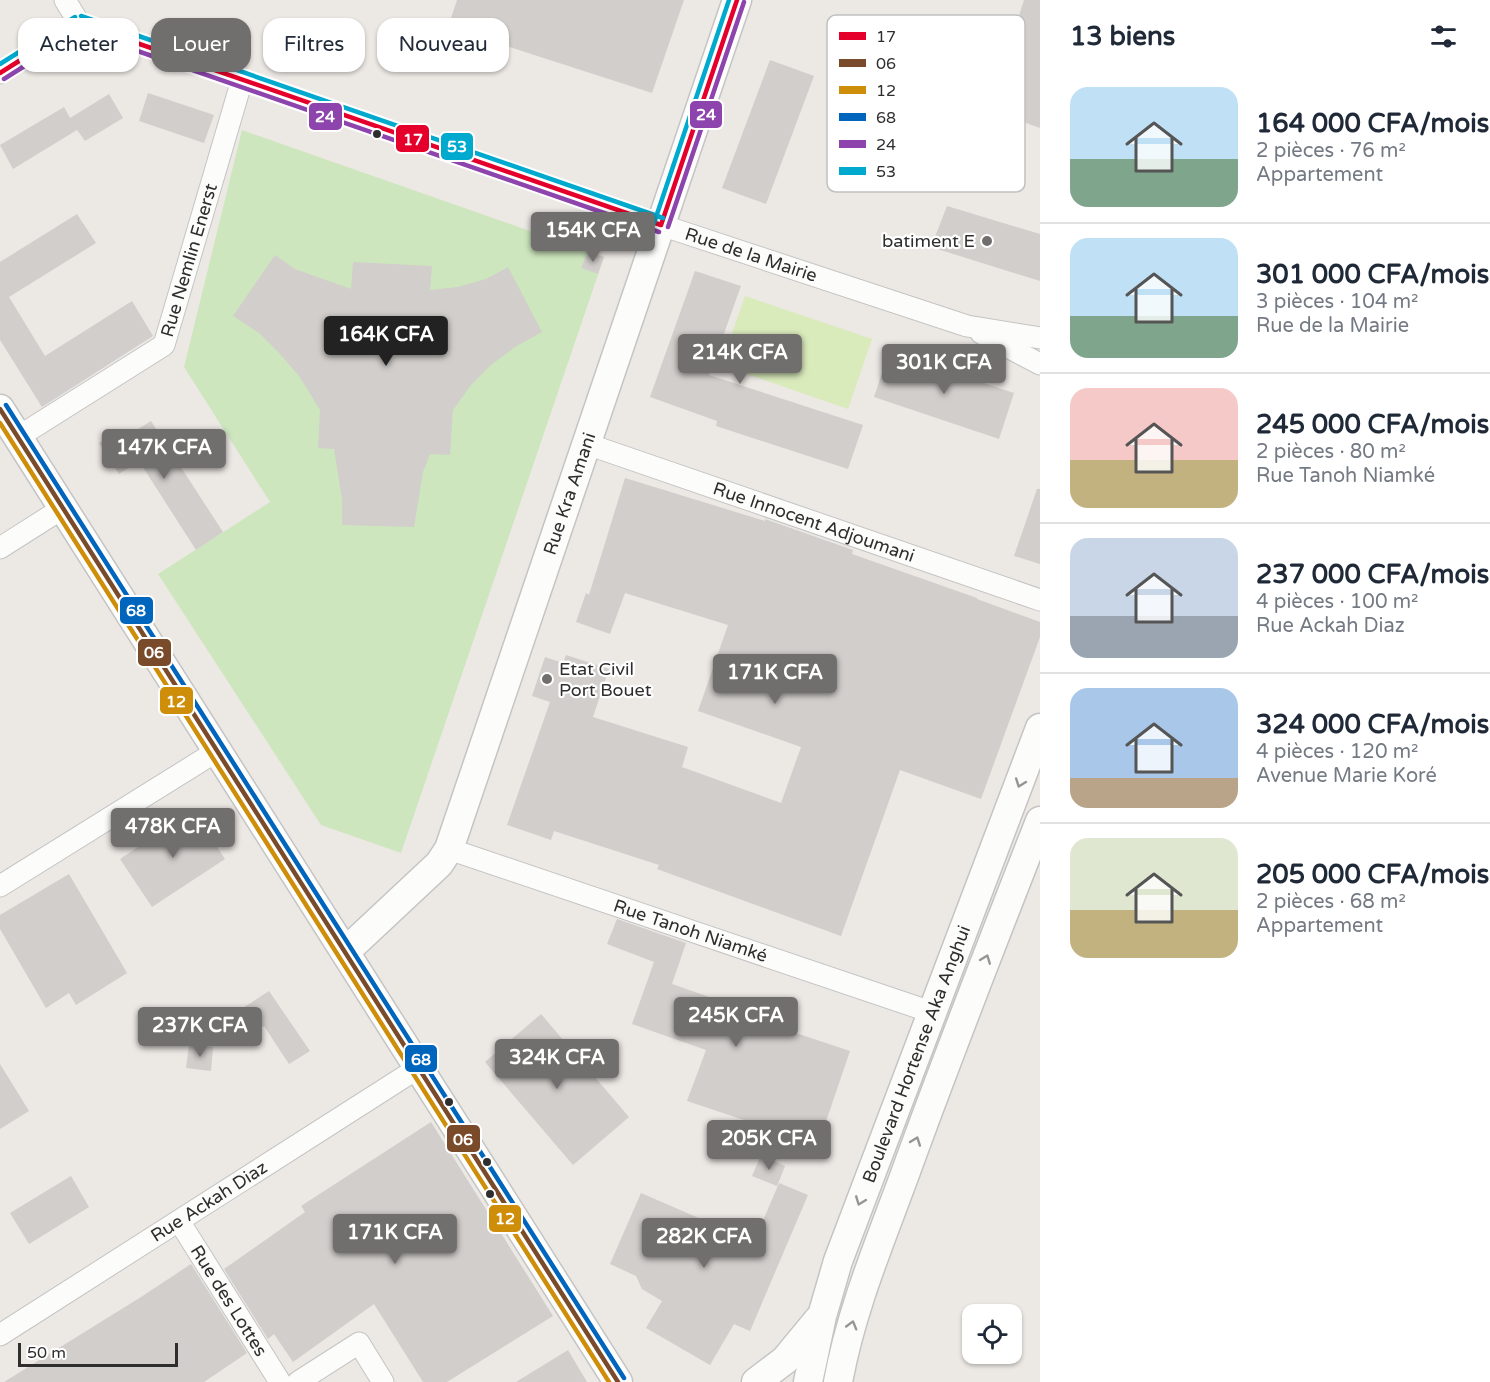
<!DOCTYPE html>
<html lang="fr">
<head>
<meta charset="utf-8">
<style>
	body { margin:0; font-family:"Varela Round",sans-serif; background:#f6f6f7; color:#1f2937; height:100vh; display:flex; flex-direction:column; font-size:22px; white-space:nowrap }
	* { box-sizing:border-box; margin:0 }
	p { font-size:20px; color:#747a83 }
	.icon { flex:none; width:33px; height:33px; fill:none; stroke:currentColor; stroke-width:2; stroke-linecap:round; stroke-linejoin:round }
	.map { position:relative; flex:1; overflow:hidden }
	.side { display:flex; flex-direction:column; background:#fff; width:450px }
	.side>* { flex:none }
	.hud { position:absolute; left:18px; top:18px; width:570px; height:54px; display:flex; gap:12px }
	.fabs { position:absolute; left:962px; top:1304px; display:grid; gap:12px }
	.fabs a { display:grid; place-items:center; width:60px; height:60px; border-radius:12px; background:#fff; box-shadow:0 2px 4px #0004; font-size:30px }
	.scale { position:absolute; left:18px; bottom:15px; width:160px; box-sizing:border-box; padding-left:6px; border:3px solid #2e2e2e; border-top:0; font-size:16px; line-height:21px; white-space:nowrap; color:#2e2e2e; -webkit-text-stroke:4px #fff; paint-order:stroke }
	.price { position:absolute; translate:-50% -51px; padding:0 14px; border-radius:6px; background:#706f6e; color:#fff; font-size:20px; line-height:39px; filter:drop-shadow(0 2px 3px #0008) }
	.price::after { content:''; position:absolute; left:50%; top:36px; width:18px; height:14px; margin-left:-9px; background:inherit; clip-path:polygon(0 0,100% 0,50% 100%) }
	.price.selected { background:#222; color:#fff }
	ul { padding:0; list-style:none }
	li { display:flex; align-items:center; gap:18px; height:150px; padding:0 30px }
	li+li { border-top:2px solid #e0e1e3 }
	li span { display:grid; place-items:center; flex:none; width:168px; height:120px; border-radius:18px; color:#555 }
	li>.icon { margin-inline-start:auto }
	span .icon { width:72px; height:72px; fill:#fffc; stroke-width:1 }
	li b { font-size:26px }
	h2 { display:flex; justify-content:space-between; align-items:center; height:72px; padding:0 30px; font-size:26px }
	.chip { padding:0 21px; border-radius:18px; background:#fff; box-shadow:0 2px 4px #0004; font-size:21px; line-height:54px }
	.chip.selected { background:#706f6e; color:#fff }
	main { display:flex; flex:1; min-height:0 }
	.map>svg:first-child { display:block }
	.green { fill:#cee6be }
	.pitch { fill:#d9eabb }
	.building { fill:#d1cecb }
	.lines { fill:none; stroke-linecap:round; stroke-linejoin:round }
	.street-casing { stroke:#c5c4c5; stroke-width:23 }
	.secondary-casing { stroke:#c5c4c5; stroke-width:31 }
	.street { stroke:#fcfcfb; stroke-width:21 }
	.secondary { stroke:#fcfcfb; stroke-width:28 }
	.bus-1-casing { stroke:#fff; stroke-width:9 }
	.bus-2-casing { stroke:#fff; stroke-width:9 }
	.bus-3-casing { stroke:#fff; stroke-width:9 }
	.bus-4-casing { stroke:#fff; stroke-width:9 }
	.bus-5-casing { stroke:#fff; stroke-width:9 }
	.bus-6-casing { stroke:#fff; stroke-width:9 }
	.bus-1 { stroke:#e4002b; stroke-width:4.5 }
	.bus-2 { stroke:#7a4b2a; stroke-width:4.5 }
	.bus-3 { stroke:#cf8e09; stroke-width:4.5 }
	.bus-4 { stroke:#0065bd; stroke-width:4.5 }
	.bus-5 { stroke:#8e44ad; stroke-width:4.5 }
	.bus-6 { stroke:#00a9ce; stroke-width:4.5 }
	.oneway { stroke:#959594 }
	.bus-dot { fill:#2e2e2e; stroke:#fff; stroke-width:2 }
	.poi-dot { fill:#706f6e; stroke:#fff; stroke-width:2 }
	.labels { text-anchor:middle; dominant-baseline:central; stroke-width:4.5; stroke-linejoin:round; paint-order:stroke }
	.poi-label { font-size:18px; fill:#2e2e2e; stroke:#fff; text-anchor:end }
	.street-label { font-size:18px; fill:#2e2e2e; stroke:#fff }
	.key { fill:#fff; stroke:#c0c0c0; stroke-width:1.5 }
	.key-label { font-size:16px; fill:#2e2e2e }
	.line-badge { stroke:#fff; stroke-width:2 }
	.badge-label { font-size:16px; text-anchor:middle; font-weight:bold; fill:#fff }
</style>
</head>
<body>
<main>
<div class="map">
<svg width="1040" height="1382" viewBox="0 0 1040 1382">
	<rect width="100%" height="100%" fill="#ece8e4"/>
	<path class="green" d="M242,130L604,257L401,853L321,825L158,574L270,502L184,367Z"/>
	<path class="pitch" d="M745,296L872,339L848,409L721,365Z"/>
	<path class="building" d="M457,0H684L652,93L448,27Z
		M1024,0H1040V128L988,109L1018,26L1016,25Z
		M770,60L814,76L766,204L722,188Z
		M148,93L214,115L204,143L139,121Z
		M109,94L123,118L85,141L75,127L77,130L13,169L0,145L64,107L70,118Z
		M947,206L1040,234V281L931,247Z
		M77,214L96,243L9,297L45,356L132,301L153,336L42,407L0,340V262Z
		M588,252L604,257L598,274L581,268Z
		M275,255L295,269L351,289L353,262L432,266L430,290L458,287L486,279L508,267L542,332L515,347L491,365L471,385L453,410L450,455L430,454L423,472L414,527L342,525V499L334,449L318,448L320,410L299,376L280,354L259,333L233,316Z
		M695,271L741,286L709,375L863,425L848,469L716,426L717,421L650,397Z
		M889,352L1014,393L999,439L874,397Z
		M151,421L223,532L196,550L139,461L119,474L99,443L119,430L124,438Z
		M625,478L765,521V519L853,550L852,554L977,598V599L1040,622V637L981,799L900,770L841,936L657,869L659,865L554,831L551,840L507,825L550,702L532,696L545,657L563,663L566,655L609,669L593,717L688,747L682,767L781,803L801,747L698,711L728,625L625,593L610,634L576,622L586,593L589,595Z
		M1037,489H1040V564L1014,556Z
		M193,810L225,859L152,907L120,859Z
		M69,874L127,973L76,1005L69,993L46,1008L0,929V915Z
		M617,919L686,943L672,984L735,1006L733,1012L850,1051L818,1145L687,1101L706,1050L632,1024L654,962L607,944Z
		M269,991L310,1051L289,1064L264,1026L241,1042L226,1019Z
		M541,1014L629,1117L573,1165L485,1062Z
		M189,1044L213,1047L211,1071L186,1068Z
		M0,1064L29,1111L0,1129Z
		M431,1122L553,1316L447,1382H423L374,1304L293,1362L274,1334L268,1339L224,1269L305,1212L301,1206Z
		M761,1155L785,1166L777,1186L752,1176Z
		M71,1176L89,1207L29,1244L10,1213Z
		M779,1183L808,1195L750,1331L734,1324L710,1365L646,1328L662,1301L642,1289L636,1276L610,1264L641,1193L754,1242Z
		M191,1264L247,1353L204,1382H4L141,1297Z
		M568,1350L587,1382H516Z"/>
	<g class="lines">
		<defs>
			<g id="street">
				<path d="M65,0L79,23"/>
				<path id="s1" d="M79,23L661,225L967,326L1040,338"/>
				<path d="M0,73L79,23"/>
				<path d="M981,333L1040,364"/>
				<path id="s2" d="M18,437L164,345L242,80"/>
				<path id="s3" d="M587,444L1040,600"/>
				<path d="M0,548L63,508"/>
				<path id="s4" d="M449,849L931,1012"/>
				<path d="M0,886L217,751"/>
				<path id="s5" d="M179,1221L280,1382"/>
				<path id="s6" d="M0,1335L418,1068"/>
				<path d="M298,1382L359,1343L383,1382"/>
			</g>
			<g id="secondary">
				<path d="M0,409L618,1382"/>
				<path id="s7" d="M345,952L439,864L449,849L737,0"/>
				<path d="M756,1382L785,1360L818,1320"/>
				<path id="s8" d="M808,1382L822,1316L838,1261L1040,728"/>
				<path d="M838,1382C851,1310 880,1242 905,1174C948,1055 994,938 1040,821"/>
			</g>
		</defs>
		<use href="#street" class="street-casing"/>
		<use href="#secondary" class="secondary-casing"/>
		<use href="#street" class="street"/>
		<use href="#secondary" class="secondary"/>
		<defs>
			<path id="bus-1" d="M79,23L661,225
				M0,73L79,23
				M661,225L737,0"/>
			<path id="bus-2" d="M0,409L618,1382"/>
			<path id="bus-3" d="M0,423L609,1382"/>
			<path id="bus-4" d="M6,405L624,1378"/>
			<path id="bus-5" d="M77,30L659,232
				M4,79L83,29
				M668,227L744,2"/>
			<path id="bus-6" d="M81,16L663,218
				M0,64L75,17
				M654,223L729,0"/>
		</defs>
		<use href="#bus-1" class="bus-1-casing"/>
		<use href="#bus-2" class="bus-2-casing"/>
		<use href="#bus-3" class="bus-3-casing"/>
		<use href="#bus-4" class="bus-4-casing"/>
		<use href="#bus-5" class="bus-5-casing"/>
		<use href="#bus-6" class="bus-6-casing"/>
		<use href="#bus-1" class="bus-1"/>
		<use href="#bus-2" class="bus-2"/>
		<use href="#bus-3" class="bus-3"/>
		<use href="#bus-4" class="bus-4"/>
		<use href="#bus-5" class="bus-5"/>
		<use href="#bus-6" class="bus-6"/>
	</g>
	<defs><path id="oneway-chevron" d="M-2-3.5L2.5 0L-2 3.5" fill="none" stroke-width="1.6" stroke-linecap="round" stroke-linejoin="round" transform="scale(1.5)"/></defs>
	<g class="oneway">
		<use href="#oneway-chevron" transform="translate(1020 783) rotate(110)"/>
		<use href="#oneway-chevron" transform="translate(986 959) rotate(-69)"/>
		<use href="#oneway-chevron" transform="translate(916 1141) rotate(-70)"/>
		<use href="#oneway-chevron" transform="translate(860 1201) rotate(111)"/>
		<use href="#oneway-chevron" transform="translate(852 1325) rotate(-74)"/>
	</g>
	<g class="bus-dot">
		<circle cx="377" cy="134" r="5"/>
		<circle cx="449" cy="1102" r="5"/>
		<circle cx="487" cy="1162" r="5"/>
		<circle cx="490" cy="1194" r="5"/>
	</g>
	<g class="poi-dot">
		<circle cx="987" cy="241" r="6"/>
		<circle cx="547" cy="679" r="6"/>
	</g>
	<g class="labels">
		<g class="poi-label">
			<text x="975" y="241">batiment E</text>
			<text x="559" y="669" text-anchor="start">Etat Civil<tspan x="559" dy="21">Port Bouet</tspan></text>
		</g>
		<g class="street-label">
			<text stroke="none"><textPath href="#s1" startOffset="711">Rue de la Mairie</textPath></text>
			<text stroke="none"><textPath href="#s2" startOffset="261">Rue Nemlin Enerst</textPath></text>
			<text stroke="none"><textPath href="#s7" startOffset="522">Rue Kra Amani</textPath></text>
			<text stroke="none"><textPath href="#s3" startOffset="240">Rue Innocent Adjoumani</textPath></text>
			<text stroke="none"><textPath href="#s4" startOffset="255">Rue Tanoh Niamké</textPath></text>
			<text stroke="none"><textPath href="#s8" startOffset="346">Boulevard Hortense Aka Anghui</textPath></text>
			<text stroke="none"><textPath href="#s6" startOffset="248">Rue Ackah Diaz</textPath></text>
			<text stroke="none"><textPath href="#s5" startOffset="94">Rue des Lottes</textPath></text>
		</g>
	</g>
	<rect x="827" y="15" width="198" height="177" rx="9" class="key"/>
	<rect x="839" y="32" width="27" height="8" fill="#e4002b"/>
	<rect x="839" y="59" width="27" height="8" fill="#7a4b2a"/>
	<rect x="839" y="86" width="27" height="8" fill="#cf8e09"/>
	<rect x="839" y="113" width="27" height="8" fill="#0065bd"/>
	<rect x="839" y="140" width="27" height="8" fill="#8e44ad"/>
	<rect x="839" y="167" width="27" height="8" fill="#00a9ce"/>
	<g class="key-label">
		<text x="876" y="42">17</text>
		<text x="876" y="69">06</text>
		<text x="876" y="96">12</text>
		<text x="876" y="123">68</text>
		<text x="876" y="150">24</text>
		<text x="876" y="177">53</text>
	</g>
	<g class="line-badge">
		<rect x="689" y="100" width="34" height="29" rx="6" fill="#8e44ad"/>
		<rect x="308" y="102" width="35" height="29" rx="6" fill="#8e44ad"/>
		<rect x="395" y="124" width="35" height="29" rx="6" fill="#e4002b"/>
		<rect x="440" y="132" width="34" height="29" rx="6" fill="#00a9ce"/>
		<rect x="119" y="596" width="35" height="29" rx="6" fill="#0065bd"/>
		<rect x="137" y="638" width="35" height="29" rx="6" fill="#7a4b2a"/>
		<rect x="159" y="686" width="35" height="29" rx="6" fill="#cf8e09"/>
		<rect x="404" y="1044" width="34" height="29" rx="6" fill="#0065bd"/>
		<rect x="446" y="1124" width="35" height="29" rx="6" fill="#7a4b2a"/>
		<rect x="488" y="1204" width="34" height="29" rx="6" fill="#cf8e09"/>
	</g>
	<g class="badge-label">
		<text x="706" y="120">24</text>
		<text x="325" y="122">24</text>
		<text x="413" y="145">17</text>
		<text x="457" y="152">53</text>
		<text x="136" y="616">68</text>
		<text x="154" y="658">06</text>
		<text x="176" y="707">12</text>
		<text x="421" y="1065">68</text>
		<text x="463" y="1145">06</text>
		<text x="505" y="1224">12</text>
	</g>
</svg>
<div class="fabs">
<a><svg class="icon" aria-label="locate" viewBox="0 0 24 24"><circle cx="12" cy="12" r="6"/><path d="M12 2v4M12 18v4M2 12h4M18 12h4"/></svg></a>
</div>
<div class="scale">50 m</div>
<b class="price" style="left:593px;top:263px">154K CFA</b>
<b class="price selected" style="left:386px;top:367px">164K CFA</b>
<b class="price" style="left:740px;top:385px">214K CFA</b>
<b class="price" style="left:944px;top:395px">301K CFA</b>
<b class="price" style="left:164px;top:480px">147K CFA</b>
<b class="price" style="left:775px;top:705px">171K CFA</b>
<b class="price" style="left:173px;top:859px">478K CFA</b>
<b class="price" style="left:736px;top:1048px">245K CFA</b>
<b class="price" style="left:200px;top:1058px">237K CFA</b>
<b class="price" style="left:557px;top:1090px">324K CFA</b>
<b class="price" style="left:769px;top:1171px">205K CFA</b>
<b class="price" style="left:395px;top:1265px">171K CFA</b>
<b class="price" style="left:704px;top:1269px">282K CFA</b>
<div class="hud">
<a class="chip">Acheter</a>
<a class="chip selected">Louer</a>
<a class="chip">Filtres</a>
<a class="chip">Nouveau</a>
</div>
</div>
<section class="side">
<h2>13 biens<svg class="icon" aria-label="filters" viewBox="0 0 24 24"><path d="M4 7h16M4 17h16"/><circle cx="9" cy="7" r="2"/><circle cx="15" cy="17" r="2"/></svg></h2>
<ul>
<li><span style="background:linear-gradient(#bfe0f5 60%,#7fa58c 0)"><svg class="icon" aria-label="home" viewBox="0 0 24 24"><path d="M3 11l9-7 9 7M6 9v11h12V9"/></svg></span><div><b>164 000 CFA/mois</b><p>2 pièces · 76 m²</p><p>Appartement</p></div></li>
<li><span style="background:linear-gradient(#bfe0f5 65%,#7fa58c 0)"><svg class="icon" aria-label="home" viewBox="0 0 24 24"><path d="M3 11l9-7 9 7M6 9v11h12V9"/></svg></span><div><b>301 000 CFA/mois</b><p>3 pièces · 104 m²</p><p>Rue de la Mairie</p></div></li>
<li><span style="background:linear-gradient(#f6c9c9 60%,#c2b280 0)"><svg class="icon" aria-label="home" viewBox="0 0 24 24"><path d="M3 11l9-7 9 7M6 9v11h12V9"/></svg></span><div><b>245 000 CFA/mois</b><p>2 pièces · 80 m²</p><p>Rue Tanoh Niamké</p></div></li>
<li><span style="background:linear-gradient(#c9d6e8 65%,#9aa5b1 0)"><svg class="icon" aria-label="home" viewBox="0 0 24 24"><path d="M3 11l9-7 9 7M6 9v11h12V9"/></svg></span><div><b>237 000 CFA/mois</b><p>4 pièces · 100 m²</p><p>Rue Ackah Diaz</p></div></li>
<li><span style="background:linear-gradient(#a9c7e8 75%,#b9a48a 0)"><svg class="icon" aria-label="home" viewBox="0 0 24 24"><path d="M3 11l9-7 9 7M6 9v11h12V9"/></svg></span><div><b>324 000 CFA/mois</b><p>4 pièces · 120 m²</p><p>Avenue Marie Koré</p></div></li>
<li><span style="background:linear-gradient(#dfe7d0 60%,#c2b280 0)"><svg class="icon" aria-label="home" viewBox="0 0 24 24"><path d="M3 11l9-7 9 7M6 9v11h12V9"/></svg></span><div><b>205 000 CFA/mois</b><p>2 pièces · 68 m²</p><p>Appartement</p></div></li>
</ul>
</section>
</main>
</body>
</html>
